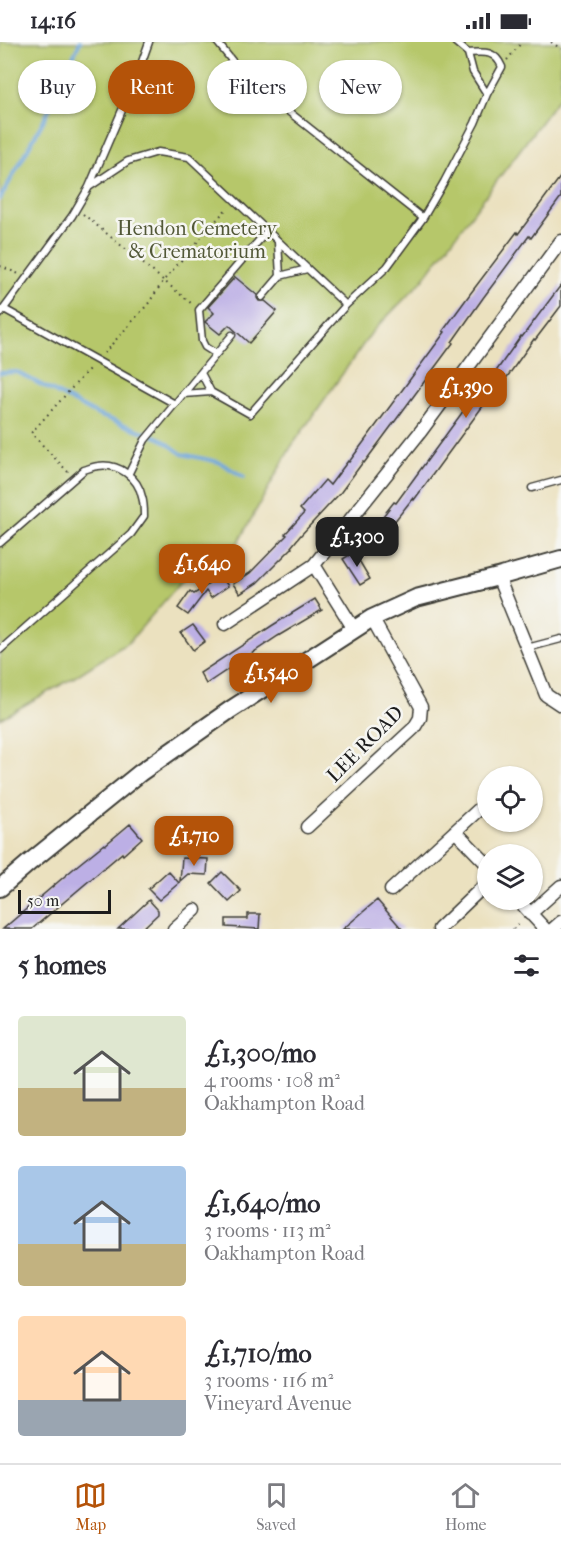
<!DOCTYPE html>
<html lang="en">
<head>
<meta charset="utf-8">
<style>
	body { margin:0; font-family:"IM FELL French Canon",serif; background:#f7f7f7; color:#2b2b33; height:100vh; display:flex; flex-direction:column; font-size:22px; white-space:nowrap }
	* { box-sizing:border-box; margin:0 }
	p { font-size:20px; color:#7c7c81 }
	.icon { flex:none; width:33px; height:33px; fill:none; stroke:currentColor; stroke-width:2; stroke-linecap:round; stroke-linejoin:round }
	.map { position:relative; height:887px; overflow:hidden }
	.panel { display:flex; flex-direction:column; background:#fff; flex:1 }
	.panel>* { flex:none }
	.hud { position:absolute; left:18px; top:18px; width:525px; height:54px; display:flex; gap:12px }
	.controls { position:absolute; left:477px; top:724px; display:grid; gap:12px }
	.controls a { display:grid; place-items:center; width:66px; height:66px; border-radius:50%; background:#fff; box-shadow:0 2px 4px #0004; font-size:30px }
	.scale { position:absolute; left:18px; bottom:15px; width:93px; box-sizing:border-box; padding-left:6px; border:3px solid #1c1c1c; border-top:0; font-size:16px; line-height:21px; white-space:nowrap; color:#1c1c1c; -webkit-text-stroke:4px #f6f6f2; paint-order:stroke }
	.price { position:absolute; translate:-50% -51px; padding:0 14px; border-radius:12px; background:#b45309; color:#fff; font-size:20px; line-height:39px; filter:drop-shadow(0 2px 3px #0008) }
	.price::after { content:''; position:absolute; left:50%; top:36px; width:18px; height:14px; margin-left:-9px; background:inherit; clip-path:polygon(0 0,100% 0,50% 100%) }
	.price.selected { background:#222; color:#fff }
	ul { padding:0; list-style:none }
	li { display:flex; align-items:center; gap:18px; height:150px; padding:0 18px }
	li span { display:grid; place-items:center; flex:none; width:168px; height:120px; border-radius:6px; color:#555 }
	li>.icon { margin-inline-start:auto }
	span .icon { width:72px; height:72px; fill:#fffc; stroke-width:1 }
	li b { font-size:26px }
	h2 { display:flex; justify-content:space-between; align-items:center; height:72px; padding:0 18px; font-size:26px }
	.pill { padding:0 21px; border-radius:27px; background:#fff; box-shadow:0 2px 4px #0004; font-size:21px; line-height:54px }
	.pill.selected { background:#b45309; color:#fff }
	.status { display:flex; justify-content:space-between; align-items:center; height:42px; padding:0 30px; background:#fff; direction:ltr }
	.status svg { height:16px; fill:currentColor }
	.menu { display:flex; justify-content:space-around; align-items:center; height:84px; border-top:2px solid #e1e1e2; background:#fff; font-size:16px; color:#7c7c81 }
	.menu a { display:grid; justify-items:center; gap:3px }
	.menu .selected { color:#b45309 }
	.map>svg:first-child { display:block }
	.green { fill:#b6c76a; stroke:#697243; stroke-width:1.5 }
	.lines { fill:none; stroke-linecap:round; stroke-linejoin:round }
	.stream { stroke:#69a3d8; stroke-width:4 }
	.building { fill:#bcafe5 }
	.lane-casing { stroke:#3b3a34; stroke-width:9 }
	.street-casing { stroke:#3b3a34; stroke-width:15 }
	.secondary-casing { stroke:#3b3a34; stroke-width:20 }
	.path { stroke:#3b3a34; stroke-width:2; stroke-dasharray:1.5 4.5; stroke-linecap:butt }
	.lane { stroke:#fff; stroke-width:6 }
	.street { stroke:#fff; stroke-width:12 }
	.secondary { stroke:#fff; stroke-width:16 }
	.labels { text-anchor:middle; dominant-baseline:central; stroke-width:5; stroke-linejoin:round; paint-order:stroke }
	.park-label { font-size:20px; fill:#525837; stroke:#f6f6f2 }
	.street-label { font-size:20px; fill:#1c1c1c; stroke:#f6f6f2 }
</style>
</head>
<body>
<div class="status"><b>14:16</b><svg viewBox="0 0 49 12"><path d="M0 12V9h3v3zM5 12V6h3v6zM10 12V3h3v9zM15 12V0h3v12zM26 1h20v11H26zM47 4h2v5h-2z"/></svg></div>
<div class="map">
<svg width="561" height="887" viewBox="0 0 561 887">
	<rect width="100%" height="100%" fill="#f6f6f2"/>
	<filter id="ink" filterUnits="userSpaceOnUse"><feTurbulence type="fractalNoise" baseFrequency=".0167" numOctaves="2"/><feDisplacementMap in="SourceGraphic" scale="12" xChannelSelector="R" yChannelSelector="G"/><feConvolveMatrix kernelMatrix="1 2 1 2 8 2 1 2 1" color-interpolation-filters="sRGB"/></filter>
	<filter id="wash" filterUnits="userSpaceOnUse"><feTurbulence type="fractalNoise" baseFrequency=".008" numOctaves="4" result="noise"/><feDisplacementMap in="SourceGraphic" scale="24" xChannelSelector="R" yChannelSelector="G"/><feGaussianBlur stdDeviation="1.35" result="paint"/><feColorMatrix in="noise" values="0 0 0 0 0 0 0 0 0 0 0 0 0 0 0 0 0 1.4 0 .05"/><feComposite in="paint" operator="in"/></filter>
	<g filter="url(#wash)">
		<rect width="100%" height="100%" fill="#ebe1bf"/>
		<path class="green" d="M0,0H561V53L422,239L372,290L291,405L238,501L198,520L129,600L73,636L0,677Z"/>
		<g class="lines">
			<path class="stream" d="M0,157L46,74L80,0
				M0,331L17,330L98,373L160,396L182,412L219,420L244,435"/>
		</g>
		<g id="blocks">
			<path class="building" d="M561,134V155L531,196L529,194L483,256L452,300L453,301L447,309L364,421L363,420L341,450L300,494L291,505L292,506L257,541L240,552L233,542L250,531L287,493L285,492L304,471L300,467L325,438L330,443L348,419L349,420L445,290L443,289L470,252L517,190L518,192Z
				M235,235L257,253V256L259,259H265L277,269L249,301L229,283L220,292L205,280L214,271L208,265Z
				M561,243V264L535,298L534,297L505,338L504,336L488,357L414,458L413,456L375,504L365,497L394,460L396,461L475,353L490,333L492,335L521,294L522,295Z
				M354,510L370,537L360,543L343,517Z
				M221,534L228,544L211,556L206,549L188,573L178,566L190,549L194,552Z
				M315,557L322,568L278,594L206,642L200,631L273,583Z
				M193,583L205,599L193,608L181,591Z
				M130,782L142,796L123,813L122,811L32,887H3L79,822L104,802L105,803Z
				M182,816L208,817L207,833L188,832L180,839Z
				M168,829L179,841L159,858L148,847Z
				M222,830L241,849L229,860L211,841Z
				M149,858L158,868V872L142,887H118Z
				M377,858L402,887H343Z
				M248,872H260L259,887L226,885V877H248Z"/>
		</g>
	</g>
	<g filter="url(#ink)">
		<use href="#blocks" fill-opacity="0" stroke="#3b3a34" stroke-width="1.5"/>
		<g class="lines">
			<defs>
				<path id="lane" d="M217,0L245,35L423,176L444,140L475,81L487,52L502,25C495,8 484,10 468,11L455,0
					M468,11L473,30L487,52
					M89,145L128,119L158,110L189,115L346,263L250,372L211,350L183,352
					M280,234L307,227
					M262,255L280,234L278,200
					M346,263L387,225L423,176
					M4,267L175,362
					M0,272L72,174L89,145L138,31L149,0
					M216,312L205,305L202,299L199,268L267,189
					M201,331L211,350
					M129,431L145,398L232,293
					M532,446L561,438
					M0,501L84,428C88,427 94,424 98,424C118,421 138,435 142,455C144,461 144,468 144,474L131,492L0,608
					M527,606L561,597"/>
				<path id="street" d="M314,523L354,587
					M498,535L546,653L561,663
					M225,582L314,523L421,389L561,199
					M307,785L414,686L420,676L421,665L372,576
					M455,789L488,823
					M391,848L488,759
					M518,858L545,887
					M530,872L561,844
					M174,887L195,868
					M439,887L488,840
					M553,887L561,880"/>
				<path id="secondary" d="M0,846L30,820L140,731L230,668L372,576L416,556L498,535L561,517"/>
			</defs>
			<use href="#lane" class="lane-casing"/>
			<use href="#street" class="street-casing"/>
			<use href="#secondary" class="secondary-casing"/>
			<path class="path" d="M551,0L561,7
				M507,18L522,0
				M83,172L192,262
				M0,224L19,232
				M104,311L148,262L164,238L228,165
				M68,430L31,391L90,326
				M513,887L522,879"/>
			<use href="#lane" class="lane"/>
			<use href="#street" class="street"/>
			<use href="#secondary" class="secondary"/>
		</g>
	</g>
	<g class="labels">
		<g class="park-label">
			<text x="197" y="186">Hendon Cemetery<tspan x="197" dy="23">&amp; Crematorium</tspan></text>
		</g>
		<g class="street-label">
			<text transform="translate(365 702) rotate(-45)">LEE ROAD</text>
		</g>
	</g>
</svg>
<div class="controls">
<a><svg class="icon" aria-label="locate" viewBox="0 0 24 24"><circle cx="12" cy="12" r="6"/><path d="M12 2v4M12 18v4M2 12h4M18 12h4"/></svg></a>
<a><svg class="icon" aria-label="layers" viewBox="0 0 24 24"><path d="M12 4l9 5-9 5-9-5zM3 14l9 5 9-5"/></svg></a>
</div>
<div class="scale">50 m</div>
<b class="price" style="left:466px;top:377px">£1,390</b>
<b class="price selected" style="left:357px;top:526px">£1,300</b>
<b class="price" style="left:202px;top:553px">£1,640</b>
<b class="price" style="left:271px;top:662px">£1,540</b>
<b class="price" style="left:194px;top:825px">£1,710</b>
<div class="hud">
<a class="pill">Buy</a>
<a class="pill selected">Rent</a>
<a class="pill">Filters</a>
<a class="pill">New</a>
</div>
</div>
<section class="panel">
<h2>5 homes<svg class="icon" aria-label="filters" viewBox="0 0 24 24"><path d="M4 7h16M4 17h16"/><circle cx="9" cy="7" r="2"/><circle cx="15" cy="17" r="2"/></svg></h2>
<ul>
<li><span style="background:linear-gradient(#dfe7d0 60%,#c2b280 0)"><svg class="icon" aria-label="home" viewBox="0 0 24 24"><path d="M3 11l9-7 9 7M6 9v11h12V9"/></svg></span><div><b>£1,300/mo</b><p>4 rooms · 108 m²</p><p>Oakhampton Road</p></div></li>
<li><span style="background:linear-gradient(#a9c7e8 65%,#c2b280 0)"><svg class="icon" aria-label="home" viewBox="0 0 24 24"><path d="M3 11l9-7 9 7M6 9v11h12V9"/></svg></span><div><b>£1,640/mo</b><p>3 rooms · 113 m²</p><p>Oakhampton Road</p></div></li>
<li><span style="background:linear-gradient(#ffd9b3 70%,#9aa5b1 0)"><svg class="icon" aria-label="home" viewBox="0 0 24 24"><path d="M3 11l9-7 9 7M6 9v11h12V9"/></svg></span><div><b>£1,710/mo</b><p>3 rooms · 116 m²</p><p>Vineyard Avenue</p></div></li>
</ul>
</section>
<nav class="menu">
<a class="selected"><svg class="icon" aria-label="map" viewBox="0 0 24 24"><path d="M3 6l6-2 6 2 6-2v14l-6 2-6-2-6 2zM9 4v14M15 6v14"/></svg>Map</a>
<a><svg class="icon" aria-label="saved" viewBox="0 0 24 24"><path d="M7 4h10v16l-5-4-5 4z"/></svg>Saved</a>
<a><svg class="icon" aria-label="home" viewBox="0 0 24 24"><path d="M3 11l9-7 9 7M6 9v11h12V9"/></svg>Home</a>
</nav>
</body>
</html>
